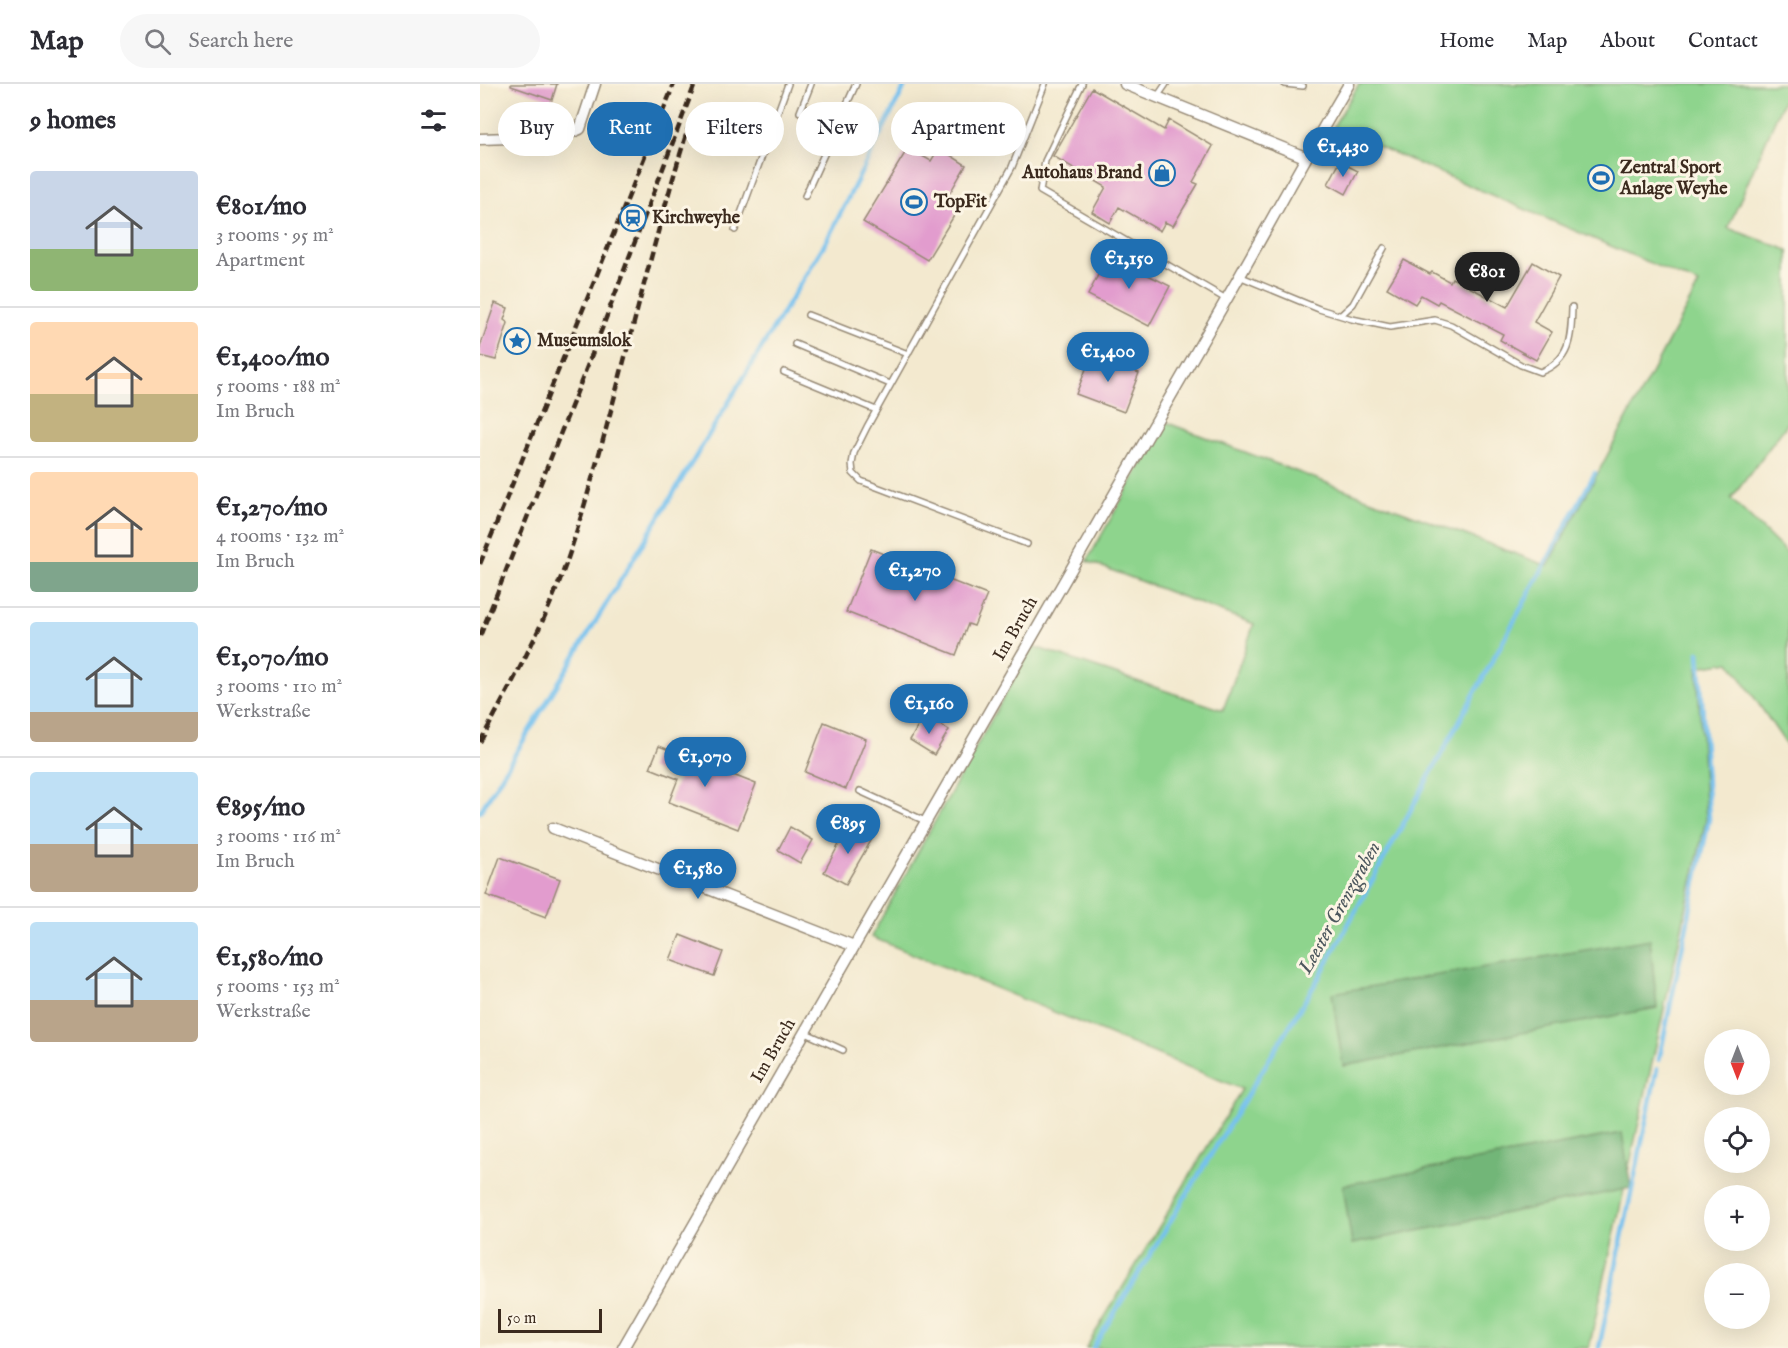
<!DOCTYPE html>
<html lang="en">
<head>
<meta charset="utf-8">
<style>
	body { margin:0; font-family:"IM FELL English",serif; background:#f7f7f7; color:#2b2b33; height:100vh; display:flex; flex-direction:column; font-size:22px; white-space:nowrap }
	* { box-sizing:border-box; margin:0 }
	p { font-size:20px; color:#7c7c81 }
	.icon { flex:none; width:33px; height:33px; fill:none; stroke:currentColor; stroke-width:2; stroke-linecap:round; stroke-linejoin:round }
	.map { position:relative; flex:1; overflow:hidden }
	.sheet { display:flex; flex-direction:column; background:#fff; width:480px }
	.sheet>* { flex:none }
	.hud { position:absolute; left:18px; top:18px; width:570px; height:54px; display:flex; gap:12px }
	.needle { width:39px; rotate:180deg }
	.tools { position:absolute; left:1224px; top:945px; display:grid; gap:12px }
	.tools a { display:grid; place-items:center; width:66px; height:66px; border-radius:50%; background:#fff; box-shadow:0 6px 24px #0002; font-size:30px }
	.scale { position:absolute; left:18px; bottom:15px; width:104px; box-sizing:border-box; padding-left:6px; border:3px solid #3b2a1e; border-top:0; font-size:16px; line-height:21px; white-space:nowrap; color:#3b2a1e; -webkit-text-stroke:4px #fcf5e5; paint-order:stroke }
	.price { position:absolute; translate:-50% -51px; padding:0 14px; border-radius:21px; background:#1f6fb2; color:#fff; font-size:20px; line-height:39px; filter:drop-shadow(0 2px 3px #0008) }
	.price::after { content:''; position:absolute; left:50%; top:36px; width:18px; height:14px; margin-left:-9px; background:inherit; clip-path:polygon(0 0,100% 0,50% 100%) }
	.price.on { background:#222; color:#fff }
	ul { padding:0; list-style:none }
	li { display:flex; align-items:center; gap:18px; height:150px; padding:0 30px }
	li+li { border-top:2px solid #e1e1e2 }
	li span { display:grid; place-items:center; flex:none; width:168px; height:120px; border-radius:6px; color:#555 }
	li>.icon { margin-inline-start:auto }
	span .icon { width:72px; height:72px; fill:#fffc; stroke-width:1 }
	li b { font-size:26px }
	h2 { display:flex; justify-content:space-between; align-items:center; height:72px; padding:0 30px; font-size:26px }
	.tag { padding:0 21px; border-radius:27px; background:#fff; box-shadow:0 6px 24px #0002; font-size:21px; line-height:54px }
	.tag.on { background:#1f6fb2; color:#fff }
	header { display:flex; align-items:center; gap:36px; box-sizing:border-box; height:84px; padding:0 30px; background:#fff; border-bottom:2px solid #e1e1e2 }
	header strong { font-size:28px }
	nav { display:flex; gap:33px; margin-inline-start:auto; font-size:21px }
	.search { width:420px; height:54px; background:#f7f7f7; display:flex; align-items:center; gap:15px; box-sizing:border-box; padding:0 21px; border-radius:33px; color:#7c7c81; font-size:22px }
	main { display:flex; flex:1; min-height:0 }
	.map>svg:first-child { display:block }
	.green { fill:#8ed48d; stroke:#647f56; stroke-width:1.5 }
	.forest { fill:#72b678; stroke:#56704b; stroke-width:1.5 }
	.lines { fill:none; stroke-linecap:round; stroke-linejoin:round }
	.stream { stroke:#75c1ef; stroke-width:4.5 }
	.building { fill:#e29cce }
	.service-casing { stroke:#978a76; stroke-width:8 }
	.minor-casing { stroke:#978a76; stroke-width:13 }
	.service { stroke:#fff; stroke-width:5 }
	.minor { stroke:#fff; stroke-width:10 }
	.rail { stroke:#3b2a1e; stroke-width:4.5; stroke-dasharray:9 4.5; stroke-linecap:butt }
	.labels { text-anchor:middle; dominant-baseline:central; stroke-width:6; stroke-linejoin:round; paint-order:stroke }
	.poi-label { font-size:18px; font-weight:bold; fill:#3b2a1e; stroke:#fcf5e5; text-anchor:start }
	.street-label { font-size:18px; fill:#3b2a1e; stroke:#fcf5e5 }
	.water-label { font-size:20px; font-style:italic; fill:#4c575d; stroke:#fcf5e5 }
</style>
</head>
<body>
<header>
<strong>Map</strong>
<div class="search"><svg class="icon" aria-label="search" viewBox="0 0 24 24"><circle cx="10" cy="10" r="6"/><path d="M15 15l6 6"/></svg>Search here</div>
<nav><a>Home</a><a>Map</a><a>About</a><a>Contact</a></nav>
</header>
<main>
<section class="sheet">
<h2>9 homes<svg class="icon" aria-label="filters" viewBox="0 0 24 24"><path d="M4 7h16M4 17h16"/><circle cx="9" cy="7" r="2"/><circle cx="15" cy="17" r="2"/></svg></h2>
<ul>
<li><span style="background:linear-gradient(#c9d6e8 65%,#8fb573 0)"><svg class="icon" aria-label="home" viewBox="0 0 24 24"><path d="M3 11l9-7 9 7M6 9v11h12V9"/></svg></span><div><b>€801/mo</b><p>3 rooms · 95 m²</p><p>Apartment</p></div></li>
<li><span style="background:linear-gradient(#ffd9b3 60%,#c2b280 0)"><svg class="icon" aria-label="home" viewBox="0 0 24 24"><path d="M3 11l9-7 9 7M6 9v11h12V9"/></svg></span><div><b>€1,400/mo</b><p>5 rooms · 188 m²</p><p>Im Bruch</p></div></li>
<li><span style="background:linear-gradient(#ffd9b3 75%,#7fa58c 0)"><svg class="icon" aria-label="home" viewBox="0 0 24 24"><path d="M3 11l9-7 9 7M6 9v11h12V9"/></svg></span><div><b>€1,270/mo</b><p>4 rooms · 132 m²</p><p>Im Bruch</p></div></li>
<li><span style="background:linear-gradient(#bfe0f5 75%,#b9a48a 0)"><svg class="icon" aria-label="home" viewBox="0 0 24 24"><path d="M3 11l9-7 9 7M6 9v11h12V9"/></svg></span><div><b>€1,070/mo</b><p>3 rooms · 110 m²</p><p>Werkstraße</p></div></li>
<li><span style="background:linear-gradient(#bfe0f5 60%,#b9a48a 0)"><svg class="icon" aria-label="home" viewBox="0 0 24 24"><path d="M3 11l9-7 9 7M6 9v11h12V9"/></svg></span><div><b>€895/mo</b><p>3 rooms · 116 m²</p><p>Im Bruch</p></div></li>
<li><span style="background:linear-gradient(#bfe0f5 65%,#b9a48a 0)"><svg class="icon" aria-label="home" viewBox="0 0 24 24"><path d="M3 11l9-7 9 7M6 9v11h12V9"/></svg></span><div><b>€1,580/mo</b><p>5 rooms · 153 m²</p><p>Werkstraße</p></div></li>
</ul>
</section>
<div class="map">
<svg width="1308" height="1264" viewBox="0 0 1308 1264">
	<rect width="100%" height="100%" fill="#fcf5e5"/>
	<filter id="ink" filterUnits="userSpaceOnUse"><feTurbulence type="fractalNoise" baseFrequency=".0167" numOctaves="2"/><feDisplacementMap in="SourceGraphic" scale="12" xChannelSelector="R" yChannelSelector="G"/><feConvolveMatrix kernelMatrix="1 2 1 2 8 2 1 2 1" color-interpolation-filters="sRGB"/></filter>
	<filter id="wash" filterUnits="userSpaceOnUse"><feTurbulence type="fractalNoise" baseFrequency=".008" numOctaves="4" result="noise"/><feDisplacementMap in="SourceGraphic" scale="24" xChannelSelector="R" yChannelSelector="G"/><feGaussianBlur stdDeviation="1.35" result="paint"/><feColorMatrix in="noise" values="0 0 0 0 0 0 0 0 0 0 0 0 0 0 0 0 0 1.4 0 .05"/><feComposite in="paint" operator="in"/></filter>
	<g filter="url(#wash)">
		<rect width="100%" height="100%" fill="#f3e9cf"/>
		<path class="green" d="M879,0H1308V6L1248,144L1308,166V339L1251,415L1308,470V663L1250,578L1217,583L1226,735L1109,1264H606L762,1005L391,853L552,562L743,626L774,540L607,477L685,338L1068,482L1219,200L853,43Z"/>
		<path class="forest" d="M1170,855L1177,924L863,982L852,909Z
			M1142,1049L1151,1104L872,1160L863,1101Z"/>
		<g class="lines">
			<path class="stream" d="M0,728L347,156L426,0
				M1179,976L1229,735L1219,568
				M613,1264L840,892L1115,389
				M1119,1264L1177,985"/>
		</g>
		<g id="blocks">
			<path class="building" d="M31,0H77L72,16L31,2Z
				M612,4L684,46L689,36L733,62L713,98L718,100L693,142L685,138L680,147L639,123L630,139L612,128L626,103L573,72Z
				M428,64L451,77L459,64L486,81L467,114L480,122L447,176L383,138Z
				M860,78L878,87L866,110L848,100Z
				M638,170L654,184L690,202L669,242L608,211L620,187Z
				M924,176L950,190L952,188L970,198L972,194L1027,223L1053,178L1079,193L1054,238L1072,248L1056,276L1020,256L1023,250L959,217L957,220L941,211L935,220L907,204Z
				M15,219L28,224L24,236L28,239L16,276L0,272V263Z
				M612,270L659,289L644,328L596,310Z
				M391,465L507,511L494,542L488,540L476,571L366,528Z
				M444,632L469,646L454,671L430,656Z
				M344,638L386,655L366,705L325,688Z
				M179,662L276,700L258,745L189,718L198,695L170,684Z
				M369,742L392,755L366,800L344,788Z
				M310,743L333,756L320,779L298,766Z
				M20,773L80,795L66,833L6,811Z
				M200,851L243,868L234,892L190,876Z"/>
		</g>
	</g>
	<g filter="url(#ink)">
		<use href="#blocks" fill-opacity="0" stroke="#978a76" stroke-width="1.5"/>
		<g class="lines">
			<defs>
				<path id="service" d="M602,0L565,77L560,107L746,215
					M805,0L823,2
					M677,13L686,0
					M320,28L331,0
					M325,112L376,0
					M255,146L308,0
					M759,192L839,225L872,235L910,243L955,236L971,241L1041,281L1060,288C1091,276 1091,253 1092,223
					M328,231L428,270
					M861,231L873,220L904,164
					M315,260L410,300
					M304,288L396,326
					M547,460L381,397L373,389L372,380L374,369L387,343L532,83L565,0
					M380,707L445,737
					M326,949L363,966"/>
				<path id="minor" d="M645,0L825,73
					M0,55L83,52L100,45L115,0
					M73,744L374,862
					M143,1264C345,918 540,569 742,223C785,149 825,73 869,0"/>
			</defs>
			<use href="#service" class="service-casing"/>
			<use href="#minor" class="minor-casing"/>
			<use href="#service" class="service"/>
			<use href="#minor" class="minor"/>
			<path class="rail" d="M0,480L194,0
				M0,552L118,255L215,0
				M0,658C33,598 70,530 91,465C136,323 166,177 211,35"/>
		</g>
	</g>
	<defs>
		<symbol id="shop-ring" viewBox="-11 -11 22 22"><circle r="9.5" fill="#fcf5e5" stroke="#1f6fb2" stroke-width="1.5"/><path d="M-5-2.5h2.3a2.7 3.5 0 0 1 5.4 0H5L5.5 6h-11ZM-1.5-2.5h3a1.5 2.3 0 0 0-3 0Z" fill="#1f6fb2"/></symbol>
		<symbol id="stadium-ring" viewBox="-11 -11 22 22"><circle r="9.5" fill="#fcf5e5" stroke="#1f6fb2" stroke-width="1.5"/><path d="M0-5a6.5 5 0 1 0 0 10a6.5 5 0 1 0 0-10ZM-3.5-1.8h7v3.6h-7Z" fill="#1f6fb2"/></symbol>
		<symbol id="station-ring" viewBox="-11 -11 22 22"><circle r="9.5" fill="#fcf5e5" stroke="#1f6fb2" stroke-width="1.5"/><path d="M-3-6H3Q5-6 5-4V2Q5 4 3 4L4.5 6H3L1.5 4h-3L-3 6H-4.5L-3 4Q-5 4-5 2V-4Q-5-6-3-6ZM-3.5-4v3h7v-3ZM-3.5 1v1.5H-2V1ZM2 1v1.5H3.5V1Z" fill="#1f6fb2"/></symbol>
		<symbol id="sight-ring" viewBox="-11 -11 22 22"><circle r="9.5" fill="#fcf5e5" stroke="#1f6fb2" stroke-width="1.5"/><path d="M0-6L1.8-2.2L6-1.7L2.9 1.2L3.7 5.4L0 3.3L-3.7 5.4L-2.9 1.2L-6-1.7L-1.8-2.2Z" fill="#1f6fb2"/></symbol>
	</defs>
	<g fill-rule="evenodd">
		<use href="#shop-ring" x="667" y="74" width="30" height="30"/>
		<use href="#stadium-ring" x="1106" y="79" width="30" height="30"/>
		<use href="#stadium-ring" x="419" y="103" width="30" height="30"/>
		<use href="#station-ring" x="138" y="119" width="30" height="30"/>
		<use href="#sight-ring" x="22" y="242" width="30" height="30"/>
	</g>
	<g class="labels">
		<g class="poi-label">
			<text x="1140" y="84">Zentral Sport<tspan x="1140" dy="21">Anlage Weyhe</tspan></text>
			<text x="662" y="89" text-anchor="end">Autohaus Brand</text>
			<text x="454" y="118">TopFit</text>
			<text x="172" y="134">Kirchweyhe</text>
			<text x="57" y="257">Museumslok</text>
		</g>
		<g class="street-label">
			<text transform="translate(536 545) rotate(-60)">Im Bruch</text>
			<text transform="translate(294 967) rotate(-60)">Im Bruch</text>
		</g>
		<g class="water-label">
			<text transform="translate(860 824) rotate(-61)">Leester Grenzgraben</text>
		</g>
	</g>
</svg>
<div class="tools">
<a><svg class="needle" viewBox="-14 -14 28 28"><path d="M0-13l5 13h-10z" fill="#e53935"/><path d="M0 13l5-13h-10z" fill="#7c7c81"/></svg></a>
<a><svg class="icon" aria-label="locate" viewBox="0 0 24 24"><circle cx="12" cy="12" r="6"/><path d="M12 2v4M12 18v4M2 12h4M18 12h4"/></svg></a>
<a>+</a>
<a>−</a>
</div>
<div class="scale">50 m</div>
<b class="price" style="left:863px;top:94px">€1,430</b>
<b class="price" style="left:649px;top:206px">€1,150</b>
<b class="price on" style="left:1007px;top:219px">€801</b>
<b class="price" style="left:628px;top:299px">€1,400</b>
<b class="price" style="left:435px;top:518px">€1,270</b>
<b class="price" style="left:449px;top:651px">€1,160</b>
<b class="price" style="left:225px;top:704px">€1,070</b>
<b class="price" style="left:368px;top:771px">€895</b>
<b class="price" style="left:218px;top:816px">€1,580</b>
<div class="hud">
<a class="tag">Buy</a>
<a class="tag on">Rent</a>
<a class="tag">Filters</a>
<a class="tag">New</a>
<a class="tag">Apartment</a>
</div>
</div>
</main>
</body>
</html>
